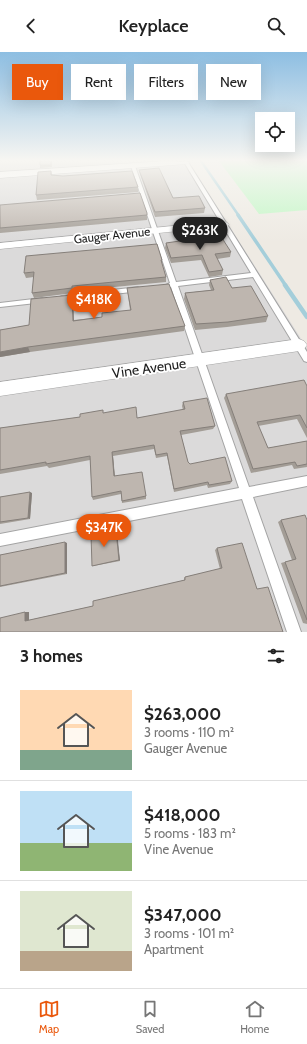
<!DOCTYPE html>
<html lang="en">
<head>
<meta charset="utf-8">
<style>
	body { margin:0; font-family:Cabin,sans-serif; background:#f2f2f2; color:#222; height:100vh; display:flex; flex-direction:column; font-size:15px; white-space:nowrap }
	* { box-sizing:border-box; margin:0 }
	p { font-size:13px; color:#767676 }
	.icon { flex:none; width:22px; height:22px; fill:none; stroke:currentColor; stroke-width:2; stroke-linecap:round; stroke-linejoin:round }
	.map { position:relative; height:580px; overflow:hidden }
	.drawer { display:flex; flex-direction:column; background:#fff; flex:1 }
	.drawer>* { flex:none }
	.banner { position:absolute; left:12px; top:12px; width:283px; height:36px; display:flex; gap:8px }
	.buttons { position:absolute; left:255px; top:60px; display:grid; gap:8px }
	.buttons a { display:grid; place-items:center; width:40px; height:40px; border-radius:0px; background:#fff; box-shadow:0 4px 16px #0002; font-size:20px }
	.price { position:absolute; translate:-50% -34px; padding:0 9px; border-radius:14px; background:#ea580c; color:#fff; font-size:13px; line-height:26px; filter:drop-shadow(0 1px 2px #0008) }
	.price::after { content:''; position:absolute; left:50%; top:24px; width:12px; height:9px; margin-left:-6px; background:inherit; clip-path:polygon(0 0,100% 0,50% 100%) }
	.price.current { background:#222; color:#fff }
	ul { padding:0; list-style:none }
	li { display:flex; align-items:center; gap:12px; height:100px; padding:0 20px }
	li+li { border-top:1px solid #e0e0e0 }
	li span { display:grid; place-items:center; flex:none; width:112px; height:80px; border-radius:0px; color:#555 }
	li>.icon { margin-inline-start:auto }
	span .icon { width:48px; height:48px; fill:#fffc; stroke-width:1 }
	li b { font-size:17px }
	h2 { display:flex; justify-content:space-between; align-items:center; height:48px; padding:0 20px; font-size:17px }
	.chip { padding:0 14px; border-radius:0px; background:#fff; box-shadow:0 4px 16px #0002; font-size:14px; line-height:36px }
	.chip.current { background:#ea580c; color:#fff }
	header { display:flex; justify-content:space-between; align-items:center; height:52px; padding:0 20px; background:#fff; font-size:18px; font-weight:600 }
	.dock { display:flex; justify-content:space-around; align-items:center; height:56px; border-top:1px solid #e0e0e0; background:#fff; font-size:11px; color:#767676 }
	.dock a { display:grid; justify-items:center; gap:2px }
	.dock .current { color:#ea580c }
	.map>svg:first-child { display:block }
	.residential { fill:#dbdada }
	.park { fill:#c0f7c4 }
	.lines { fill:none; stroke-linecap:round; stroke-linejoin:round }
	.stream-far2 { stroke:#a4ceda; stroke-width:2.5 }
	.stream-far1 { stroke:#a4ceda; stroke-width:3.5 }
	.stream { stroke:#a4ceda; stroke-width:4.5 }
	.lane-casing { stroke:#a4a4a4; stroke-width:2 }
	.street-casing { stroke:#a4a4a4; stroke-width:1 }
	.lane { fill:#fff; fill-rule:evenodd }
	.street { fill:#fff; fill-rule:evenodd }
	.wall { fill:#a39d96 }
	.shaded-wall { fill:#857f7a }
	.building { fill:#beb6af; stroke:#857f7a }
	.labels { text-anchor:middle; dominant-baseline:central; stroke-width:3.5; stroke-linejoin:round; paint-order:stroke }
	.far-street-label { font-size:12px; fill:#1d1d1d; stroke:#fff }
	.street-label { font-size:14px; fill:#1d1d1d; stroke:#fff }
</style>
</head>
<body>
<header><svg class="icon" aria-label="back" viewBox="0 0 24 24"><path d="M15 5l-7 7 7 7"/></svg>Keyplace<svg class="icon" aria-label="search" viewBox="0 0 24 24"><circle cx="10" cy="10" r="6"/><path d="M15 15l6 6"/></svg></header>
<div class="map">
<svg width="307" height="580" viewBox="0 0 307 580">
	<rect width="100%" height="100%" fill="#eeeae3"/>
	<path class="residential" d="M0,109H78L79,111L118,109H188L307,296V580H0Z"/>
	<path class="park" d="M219,109H307V158L259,162Z"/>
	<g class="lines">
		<path class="stream-far2" d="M201,109L239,164"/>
		<path class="stream-far1" d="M238,163L286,234"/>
		<path class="stream" d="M285,233L307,265"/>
		<defs>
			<path id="lane" d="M185,109L188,110L307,300V310L304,309L253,225L178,234L249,435L307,424V434L253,445L301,580H287L242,447L0,494V482L239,436L171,235H167L166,233L170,231L131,114L133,113L135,114L176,230L251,221L184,110Z
				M138,235L141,237L140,239L62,248L58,246L62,244Z
				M42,246L46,248L45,250L0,255V251Z"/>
			<path id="street" d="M166,109L190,110L186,112L0,126V120Z
				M224,169L229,172L228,174L0,197V191Z
				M299,287L304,289L307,293L304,297L299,299L0,344V330Z"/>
		</defs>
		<use href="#lane" class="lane-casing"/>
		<use href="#street" class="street-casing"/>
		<use href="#lane" class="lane"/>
		<use href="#street" class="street"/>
	</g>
	<path class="wall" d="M40,109H52V115L40,116Z
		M139,118L173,146L205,156L204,161L155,165L140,122Z
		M51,119L52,123L138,135V140L37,148L36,143Z
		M0,153L147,161V168L0,181Z
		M201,188L231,200L230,205L217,207L223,218L222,223L209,225L201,208L171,211L165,196L166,191Z
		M162,208V212L166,225V230L73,239V241L34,246L32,241L34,225L26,226L24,221Z
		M210,228L232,236L268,264L266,270L227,275L195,278L184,247L185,241L211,238L209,233Z
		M127,236L185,274L184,279L30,300L0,305V278L29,273L72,243L73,248L74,268L102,265L130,258Z
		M307,334V386L297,367L258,374L268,396L307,389V415L294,417L292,413L251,421L224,346L226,342Z
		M183,350L215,374L213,377L181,383L188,410L190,412L232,429L230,432L208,436L207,433L174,440L167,404L156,406L154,397L113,404L115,424L146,444V447L122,451L121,442L93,448L92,445L90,408L49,416L47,414L0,422V376L80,365L103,358V361L137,366L183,358L182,354Z
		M32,441L30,467L0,472V445Z
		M281,468H307V572L303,571L281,511L292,508L278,470Z
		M116,478L120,509L93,514H92Z
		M67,491V522L0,535V503Z
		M217,496L257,537L283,580H0L25,560H29V568L93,554L184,528V526L185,525L220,517L215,498Z"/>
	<path class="shaded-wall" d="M72,243L73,248L74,274L73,269Z
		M28,295L30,300L0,305V300Z
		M112,400L113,404L115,428L114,424Z
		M30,440L32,441L30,467L28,466Z
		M116,478L117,479L120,509L119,508Z
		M65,490L67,491V522L65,521Z
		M25,560H29V569H25Z"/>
	<path class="building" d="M40,109H51V113H40Z
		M159,116L173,146L199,144L205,156L155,160L139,118Z
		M51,119V123L63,124L132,119L138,135L36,143L38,120Z
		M140,141L147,161V163L0,176V153Z
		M200,186L201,188L222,186L231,200L215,202L223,218L209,220L202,203L171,206L166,191Z
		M157,192L162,208H161L166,225L72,234V236L32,241L34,220L24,221L26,204Z
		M226,225L232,236L251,234L268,264L228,270L196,272L185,241L214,238L210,228Z
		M169,232L185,274L28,295L0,300V278L29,273L31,247L72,243L73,269L102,265V261L131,258L127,236Z
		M304,328L307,334V376L300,363L257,370L268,396L307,389V412L297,414L295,410L253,417L226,342Z
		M207,346L215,374L180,379L188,410L190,412L225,405L232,429L209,433L208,430L174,437L167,401L156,403L154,393L112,400L114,424L142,420L146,444L122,449L121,439L92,445L90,404L46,412V410L0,418V376L80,365V362L103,358V361L136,355L137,366L185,357L183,350Z
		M30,440L28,466L0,470V445Z
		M305,463L307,468V568L285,510L296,507L281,468Z
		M116,478L119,508L92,514L91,483Z
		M65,490V521L0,534V503Z
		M242,491L257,537L268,535L283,580H0V566L25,560V569L93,554V549L185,528V525L222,516L217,496Z"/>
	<linearGradient id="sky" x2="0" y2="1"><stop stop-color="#8dbee2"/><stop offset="0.57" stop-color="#f7f6f2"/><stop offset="1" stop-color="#f7f6f2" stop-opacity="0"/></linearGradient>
	<rect width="307" height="190" fill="url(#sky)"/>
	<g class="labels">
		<g class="far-street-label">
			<text transform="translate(112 183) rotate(-6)">Gauger Avenue</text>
		</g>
		<g class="street-label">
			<text transform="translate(149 316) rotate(-8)">Vine Avenue</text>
		</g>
	</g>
</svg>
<div class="buttons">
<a><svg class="icon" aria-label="locate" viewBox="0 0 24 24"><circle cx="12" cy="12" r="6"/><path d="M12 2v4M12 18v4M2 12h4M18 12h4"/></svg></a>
</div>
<b class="price current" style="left:200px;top:199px">$263K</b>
<b class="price" style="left:94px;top:268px">$418K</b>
<b class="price" style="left:104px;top:496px">$347K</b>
<div class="banner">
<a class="chip current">Buy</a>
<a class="chip">Rent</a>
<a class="chip">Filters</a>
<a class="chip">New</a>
</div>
</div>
<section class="drawer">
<h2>3 homes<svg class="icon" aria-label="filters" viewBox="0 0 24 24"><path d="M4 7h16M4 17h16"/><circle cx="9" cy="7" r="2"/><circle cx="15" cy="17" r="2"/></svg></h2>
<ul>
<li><span style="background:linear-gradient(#ffd9b3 75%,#7fa58c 0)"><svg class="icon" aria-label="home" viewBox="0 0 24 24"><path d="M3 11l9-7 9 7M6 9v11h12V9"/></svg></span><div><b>$263,000</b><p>3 rooms · 110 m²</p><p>Gauger Avenue</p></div></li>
<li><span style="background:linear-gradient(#bfe0f5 65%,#8fb573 0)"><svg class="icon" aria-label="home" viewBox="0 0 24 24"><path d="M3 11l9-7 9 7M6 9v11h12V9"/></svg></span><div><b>$418,000</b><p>5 rooms · 183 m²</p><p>Vine Avenue</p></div></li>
<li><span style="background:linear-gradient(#dfe7d0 75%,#b9a48a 0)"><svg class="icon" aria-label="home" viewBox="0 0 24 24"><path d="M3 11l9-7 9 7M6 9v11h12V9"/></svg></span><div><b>$347,000</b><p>3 rooms · 101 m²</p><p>Apartment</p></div></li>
</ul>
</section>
<nav class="dock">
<a class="current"><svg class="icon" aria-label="map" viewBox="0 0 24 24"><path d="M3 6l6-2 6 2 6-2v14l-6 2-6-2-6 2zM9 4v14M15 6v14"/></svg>Map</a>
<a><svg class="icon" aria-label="saved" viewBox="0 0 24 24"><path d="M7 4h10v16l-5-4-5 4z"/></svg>Saved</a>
<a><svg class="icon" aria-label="home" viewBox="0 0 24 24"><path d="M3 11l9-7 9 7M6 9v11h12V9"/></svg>Home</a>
</nav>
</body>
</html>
